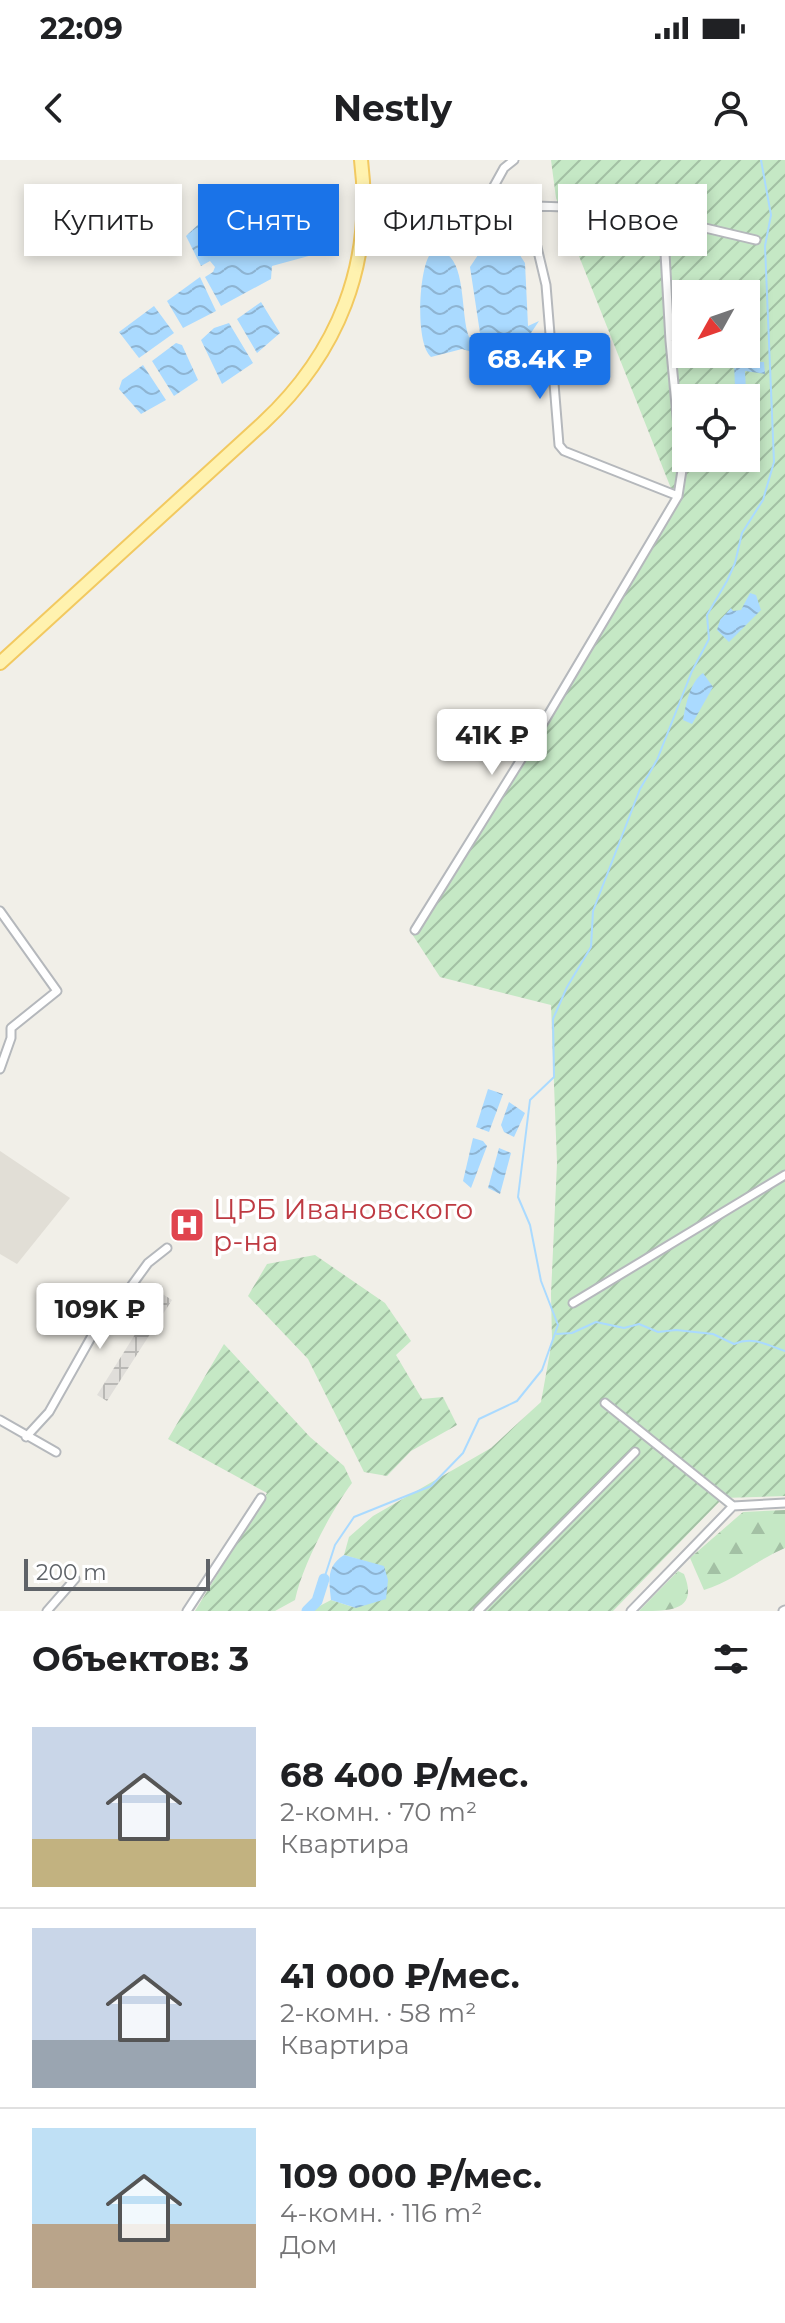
<!DOCTYPE html>
<html lang="ru">
<head>
<meta charset="utf-8">
<style>
	body { margin:0; font-family:Montserrat,sans-serif; background:#f6f6f6; color:#202124; height:100vh; display:flex; flex-direction:column; font-size:30px; white-space:nowrap }
	* { box-sizing:border-box; margin:0 }
	p { font-size:26px; color:#757577 }
	.icon { flex:none; width:44px; height:44px; fill:none; stroke:currentColor; stroke-width:2; stroke-linecap:round; stroke-linejoin:round }
	.map { position:relative; height:1451px; overflow:hidden }
	.panel { display:flex; flex-direction:column; background:#fff; flex:1 }
	.panel>* { flex:none }
	.banner { position:absolute; left:24px; top:24px; width:738px; height:72px; display:flex; gap:16px }
	.needle { width:52px; rotate:230deg }
	.tools { position:absolute; left:672px; top:120px; display:grid; gap:16px }
	.tools a { display:grid; place-items:center; width:88px; height:88px; border-radius:0px; background:#fff; box-shadow:0 4px 12px #0003; font-size:40px }
	.scale { position:absolute; left:24px; bottom:20px; width:186px; box-sizing:border-box; padding-left:8px; border:4px solid #5f6368; border-top:0; font-size:22px; line-height:28px; white-space:nowrap; color:#5f6368; -webkit-text-stroke:6px #fff; paint-order:stroke }
	.price { position:absolute; translate:-50% -68px; padding:0 18px; border-radius:8px; background:#fff; color:#222; font-size:26px; line-height:52px; filter:drop-shadow(0 2px 4px #0008) }
	.price::after { content:''; position:absolute; left:50%; top:48px; width:24px; height:18px; margin-left:-12px; background:inherit; clip-path:polygon(0 0,100% 0,50% 100%) }
	.price.active { background:#1a73e8; color:#fff }
	ul { padding:0; list-style:none }
	li { display:flex; align-items:center; gap:24px; height:200px; padding:0 32px }
	li+li { border-top:2px solid #e0e0e0 }
	li span { display:grid; place-items:center; flex:none; width:224px; height:160px; border-radius:0px; color:#555 }
	li>.icon { margin-inline-start:auto }
	span .icon { width:96px; height:96px; fill:#fffc; stroke-width:1 }
	li b { font-size:34px }
	h2 { display:flex; justify-content:space-between; align-items:center; height:96px; padding:0 32px; font-size:34px }
	.chip { padding:0 28px; border-radius:0px; background:#fff; box-shadow:0 4px 12px #0003; font-size:28px; line-height:72px }
	.chip.active { background:#1a73e8; color:#fff }
	.status { display:flex; justify-content:space-between; align-items:center; height:56px; padding:0 40px; background:#fff; direction:ltr }
	.status svg { height:22px; fill:currentColor }
	header { display:flex; justify-content:space-between; align-items:center; height:104px; padding:0 32px; background:#fff; font-size:36px; font-weight:700 }
	.map>svg:first-child { display:block }
	.industrial { fill:url(#industrial-grid) }
	.education { fill:#e1ded6 }
	.forest { fill:url(#forest-firs) }
	.garden { fill:url(#garden-furrows); fill-rule:evenodd }
	.water { fill:url(#water-waves) }
	.lines { fill:none; stroke-linecap:round; stroke-linejoin:round }
	.stream { stroke:#aadaff; stroke-width:2 }
	.river { stroke:#aadaff; stroke-width:11 }
	.street-casing { stroke:#b5b8bc; stroke-width:11 }
	.primary-casing { stroke:#f2c960; stroke-width:16 }
	.street { stroke:#fff; stroke-width:7 }
	.primary { stroke:#fff2af; stroke-width:12 }
	.labels { text-anchor:middle; dominant-baseline:central; stroke-width:7; stroke-linejoin:round; paint-order:stroke }
	.health-label { font-size:28px; fill:#be3a42; stroke:#fff; text-anchor:start }
</style>
</head>
<body>
<div class="status"><b>22:09</b><svg viewBox="0 0 49 12"><path d="M0 12V9h3v3zM5 12V6h3v6zM10 12V3h3v9zM15 12V0h3v12zM26 1h20v11H26zM47 4h2v5h-2z"/></svg></div>
<header><svg class="icon" aria-label="back" viewBox="0 0 24 24"><path d="M15 5l-7 7 7 7"/></svg>Nestly<svg class="icon" aria-label="person" viewBox="0 0 24 24"><circle cx="12" cy="8" r="4"/><path d="M4 21q1-7 8-7t8 7"/></svg></header>
<div class="map">
<svg width="785" height="1451" viewBox="0 0 785 1451">
	<defs>
		<pattern id="industrial-grid" width="8" height="8" patternUnits="userSpaceOnUse" patternTransform="scale(2)"><rect width="8" height="8" fill="#e0deda"/><path d="M0 4h8M4 0v8" fill="none" stroke="#b9b8b5"/></pattern>
		<pattern id="forest-firs" width="22" height="20" patternUnits="userSpaceOnUse" patternTransform="scale(2)"><rect width="22" height="20" fill="#c5e8c5"/><path d="M5 1l3.5 6h-7zM16 11l3.5 6h-7z" fill="#a3c0a4"/></pattern>
		<pattern id="garden-furrows" width="10" height="10" patternUnits="userSpaceOnUse" patternTransform="scale(2)"><rect width="10" height="10" fill="#c5e8c5"/><path d="M-1 1l2-2M0 10L10 0M9 11l2-2" fill="none" stroke="#a3c0a4"/></pattern>
		<pattern id="water-waves" width="16" height="10" patternUnits="userSpaceOnUse" patternTransform="scale(2)"><rect width="16" height="10" fill="#aadaff"/><path d="M0 5q4-4 8 0t8 0" fill="none" stroke="#8eb4d2"/></pattern>
	</defs>
	<rect width="100%" height="100%" fill="#f1efe8"/>
	<path class="industrial" d="M161,1133L172,1140L107,1241L97,1235Z"/>
	<path class="education" d="M0,991L70,1038L17,1104L0,1094Z"/>
	<path class="forest" d="M785,1350V1388C757,1400 733,1421 704,1430L690,1398L743,1352Z
		M678,1411L684,1414C699,1451 670,1451 639,1451Z"/>
	<path class="garden" d="M551,0H785V1336L723,1338L613,1451H310L331,1440L356,1448L384,1407L344,1395L349,1377L373,1356L491,1288L541,1242L552,1181L551,1134L557,1003L551,845L440,817L412,774L674,336L556,38ZM686,134H746V194H686ZM686,238H746V298H686Z
		M315,1095L385,1143L411,1181L396,1195L422,1239L443,1237L457,1265L411,1291L387,1316L364,1312L308,1199L248,1136L267,1104Z
		M224,1184L310,1277L344,1306L352,1323C331,1351 302,1406 295,1440L275,1451H195L267,1333L168,1279Z"/>
	<path class="water" d="M309,25L316,36V94L272,106L271,119L221,146L205,117L213,112L215,107L210,101L201,106L186,76L204,59Z
		M512,83L525,103L528,166L539,161L531,173L535,178L530,188L492,198L462,189L431,197C415,183 419,113 429,96L442,91C467,101 460,153 469,177L476,178L480,173L470,107L480,92L507,89Z
		M200,117L216,151L183,168L167,141Z
		M261,142L280,173L257,193L237,159Z
		M154,146L174,173L139,198L119,172Z
		M229,163L253,203L222,224L201,180L214,168Z
		M176,183L182,185L198,220L174,236L152,201Z
		M734,202H764L765,214L745,211L746,230L735,228Z
		M143,205L166,240L141,254L119,229L122,220Z
		M750,433L756,435L761,450L729,482L717,470L720,460L731,448L733,451L741,450Z
		M703,513L713,527L692,564L683,560C686,544 690,522 703,513Z
		M488,929L503,934L489,972L476,967Z
		M509,942L525,953L514,977L504,972L501,965Z
		M473,978L483,981L487,986L471,1028L463,1021Z
		M499,988L511,993L500,1034L488,1028Z
		M344,1395L384,1406L388,1420L386,1439L356,1448L331,1440C329,1421 326,1406 344,1395Z"/>
	<g class="lines">
		<path class="stream" d="M557,1174L572,1173L596,1162L624,1168L639,1164L658,1172L676,1170L713,1174L734,1184C753,1176 767,1185 785,1191
			M324,1419L335,1385L354,1357L431,1326L463,1293L479,1259L517,1241L542,1210L558,1165L541,1121L530,1065L518,1037L530,940L554,917L553,859L567,827L591,787L593,751L640,629L657,600L692,511L709,479L707,455L727,421L735,403L742,373L763,340L774,302L765,86L771,55L761,0"/>
		<path class="river" d="M307,1451L317,1441L324,1419"/>
		<defs>
			<path id="street" d="M364,40L593,48L663,58L756,80
				M483,46L504,8L514,0
				M520,47L536,83L546,125L559,285L564,291L678,336
				M0,751L57,831L11,868V878L0,909
				M415,770L535,577L678,336L682,310L670,181L663,58
				M573,1143L785,1015
				M605,1243L733,1346
				M0,1260L56,1292
				M26,1277L49,1252L93,1174L116,1147L148,1103L167,1088
				M47,1451L75,1419
				M187,1451L261,1338
				M478,1451L635,1292
				M631,1451L733,1346L785,1343
				M783,1451L785,1450"/>
			<path id="primary" d="M0,503L263,263C338,193 374,104 361,0"/>
		</defs>
		<use href="#street" class="street-casing"/>
		<use href="#primary" class="primary-casing"/>
		<use href="#street" class="street"/>
		<use href="#primary" class="primary"/>
	</g>
	<defs>
		<symbol id="hospital-square" viewBox="-11 -11 22 22"><rect x="-9" y="-9" width="18" height="18" rx="4" fill="#e0444e" stroke="#fff"/><path d="M-5-5h3v3.5h4V-5h3V5h-3V1.5h-4V5h-3Z" fill="#fff"/></symbol>
	</defs>
	<g fill-rule="evenodd">
		<use href="#hospital-square" x="167" y="1045" width="40" height="40"/>
	</g>
	<g class="labels">
		<g class="health-label">
			<text x="213" y="1049">ЦРБ Ивановского<tspan x="213" dy="32">р-на</tspan></text>
		</g>
	</g>
</svg>
<div class="tools">
<a><svg class="needle" viewBox="-14 -14 28 28"><path d="M0-13l5 13h-10z" fill="#e53935"/><path d="M0 13l5-13h-10z" fill="#757577"/></svg></a>
<a><svg class="icon" aria-label="locate" viewBox="0 0 24 24"><circle cx="12" cy="12" r="6"/><path d="M12 2v4M12 18v4M2 12h4M18 12h4"/></svg></a>
</div>
<div class="scale">200 m</div>
<b class="price active" style="left:540px;top:241px">68.4K ₽</b>
<b class="price" style="left:492px;top:617px">41K ₽</b>
<b class="price" style="left:100px;top:1191px">109K ₽</b>
<div class="banner">
<a class="chip">Купить</a>
<a class="chip active">Снять</a>
<a class="chip">Фильтры</a>
<a class="chip">Новое</a>
</div>
</div>
<section class="panel">
<h2>Объектов: 3<svg class="icon" aria-label="filters" viewBox="0 0 24 24"><path d="M4 7h16M4 17h16"/><circle cx="9" cy="7" r="2"/><circle cx="15" cy="17" r="2"/></svg></h2>
<ul>
<li><span style="background:linear-gradient(#c9d6e8 70%,#c2b280 0)"><svg class="icon" aria-label="home" viewBox="0 0 24 24"><path d="M3 11l9-7 9 7M6 9v11h12V9"/></svg></span><div><b>68 400 ₽/мес.</b><p>2-комн. · 70 m²</p><p>Квартира</p></div></li>
<li><span style="background:linear-gradient(#c9d6e8 70%,#9aa5b1 0)"><svg class="icon" aria-label="home" viewBox="0 0 24 24"><path d="M3 11l9-7 9 7M6 9v11h12V9"/></svg></span><div><b>41 000 ₽/мес.</b><p>2-комн. · 58 m²</p><p>Квартира</p></div></li>
<li><span style="background:linear-gradient(#bfe0f5 60%,#b9a48a 0)"><svg class="icon" aria-label="home" viewBox="0 0 24 24"><path d="M3 11l9-7 9 7M6 9v11h12V9"/></svg></span><div><b>109 000 ₽/мес.</b><p>4-комн. · 116 m²</p><p>Дом</p></div></li>
</ul>
</section>
</body>
</html>
